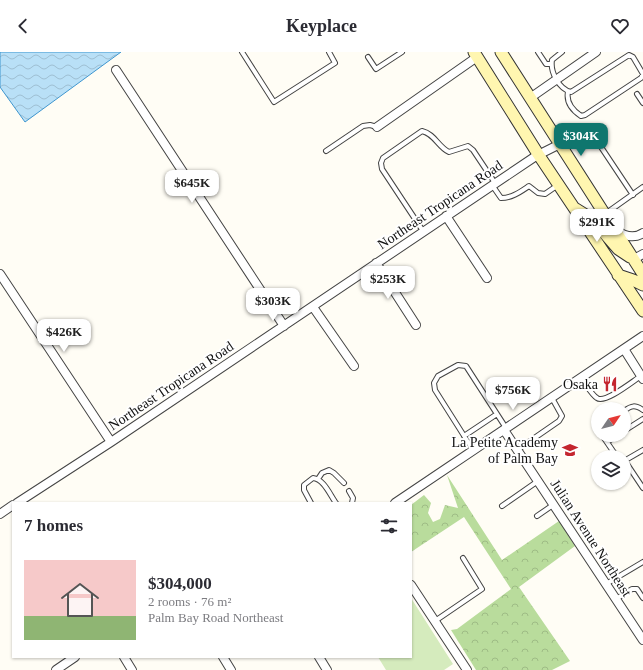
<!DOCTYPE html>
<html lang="en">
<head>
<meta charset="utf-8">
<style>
	body { margin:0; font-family:Georgia,serif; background:#f7f7f7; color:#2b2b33; height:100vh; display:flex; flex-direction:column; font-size:15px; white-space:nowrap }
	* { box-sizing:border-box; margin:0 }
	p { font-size:13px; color:#7c7c81 }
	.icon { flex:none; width:22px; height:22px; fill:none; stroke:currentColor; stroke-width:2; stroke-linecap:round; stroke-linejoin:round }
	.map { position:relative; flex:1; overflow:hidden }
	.details { position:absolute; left:12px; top:450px; width:400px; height:156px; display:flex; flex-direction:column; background:#fff; border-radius:0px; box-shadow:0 1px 3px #0004 }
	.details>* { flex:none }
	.needle { width:26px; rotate:55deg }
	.buttons { position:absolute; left:591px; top:350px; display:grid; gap:8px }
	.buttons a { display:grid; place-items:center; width:40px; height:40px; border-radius:50%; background:#fff; box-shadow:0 1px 3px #0004; font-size:20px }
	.price { position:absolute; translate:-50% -34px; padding:0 9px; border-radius:8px; background:#fff; color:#222; font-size:13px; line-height:26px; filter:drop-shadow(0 1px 2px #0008) }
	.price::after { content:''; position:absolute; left:50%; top:24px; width:12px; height:9px; margin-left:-6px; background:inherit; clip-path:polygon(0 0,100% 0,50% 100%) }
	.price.on { background:#0f766e; color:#fff }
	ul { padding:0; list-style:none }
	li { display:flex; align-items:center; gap:12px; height:100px; padding:0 12px }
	li span { display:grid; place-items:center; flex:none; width:112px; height:80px; border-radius:0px; color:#555 }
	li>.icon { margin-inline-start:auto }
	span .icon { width:48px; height:48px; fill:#fffc; stroke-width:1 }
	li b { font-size:17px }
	h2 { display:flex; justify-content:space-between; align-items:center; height:48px; padding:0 12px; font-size:17px }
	header { display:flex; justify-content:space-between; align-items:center; height:52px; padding:0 12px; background:#fff; font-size:18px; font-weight:700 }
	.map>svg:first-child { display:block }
	.green { fill:#d5ebbd }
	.forest { fill:url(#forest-crowns) }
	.water { fill:url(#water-waves); stroke:#3f96cf }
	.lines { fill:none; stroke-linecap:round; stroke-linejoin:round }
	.lane-casing { stroke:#444; stroke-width:6 }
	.street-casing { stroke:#444; stroke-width:10 }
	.secondary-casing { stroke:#333; stroke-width:13 }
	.lane { stroke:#fff; stroke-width:4 }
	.street { stroke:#fff; stroke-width:8 }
	.secondary { stroke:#fff6b0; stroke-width:11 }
	.labels { text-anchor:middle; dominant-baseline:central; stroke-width:4; stroke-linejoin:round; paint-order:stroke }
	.street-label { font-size:14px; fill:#111; stroke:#fff }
	.poi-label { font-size:14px; fill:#111; stroke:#fff; text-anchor:end }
</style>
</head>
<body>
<header><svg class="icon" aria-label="back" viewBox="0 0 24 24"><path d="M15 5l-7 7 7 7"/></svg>Keyplace<svg class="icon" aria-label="heart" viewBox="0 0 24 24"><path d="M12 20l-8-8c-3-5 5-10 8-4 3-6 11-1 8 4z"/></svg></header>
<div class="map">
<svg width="643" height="618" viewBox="0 0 643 618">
	<defs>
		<pattern id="forest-crowns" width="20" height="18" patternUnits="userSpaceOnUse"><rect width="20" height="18" fill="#b9dc9c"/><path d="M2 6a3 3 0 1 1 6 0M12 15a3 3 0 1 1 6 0" fill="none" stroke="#9ebc85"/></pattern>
		<pattern id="water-waves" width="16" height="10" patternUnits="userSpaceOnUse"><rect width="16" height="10" fill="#b9e0f7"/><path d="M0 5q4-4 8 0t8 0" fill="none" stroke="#9ebfd3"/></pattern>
	</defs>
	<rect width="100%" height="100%" fill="#fffdf5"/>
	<path class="green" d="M411,546L453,612L444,618H386L378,605H411Z"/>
	<path class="forest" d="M447,423L502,508L559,469L575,494L519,535L570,609L552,618H476L451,578L457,577L511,537L464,465L411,500V453L424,443L431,451L428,461L433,470L440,467L445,453L458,456Z"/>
	<path class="water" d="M0,0H121L25,70L0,35Z"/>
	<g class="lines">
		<defs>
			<path id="lane" d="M242,0L274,50L335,11L329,0
				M538,0L546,12H551
				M562,0L552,8C550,20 559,37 571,40L629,3L633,5L643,22L641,26L585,63L581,64C572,58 566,50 568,40
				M368,5L376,17L402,0
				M637,42L643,51
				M560,92L585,77H589L633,143
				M326,99L363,74L370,73L377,75
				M492,133L501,146C512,146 520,140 529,134L538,141L545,142L558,133
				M605,162L643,135
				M423,179L382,117L381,111L383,106L422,79C435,82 438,95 449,100L468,94L473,98L495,131
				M581,326C586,332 591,342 597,346C605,352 633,329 641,324
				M624,359C632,353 635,353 643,358
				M624,379L643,367
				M602,383L617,405
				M464,384L497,362
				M607,390L618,383
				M473,398L435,338L434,331L438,324L458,313L466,314L506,376
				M517,398L559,369L562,364L552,346
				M624,409L643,398
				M625,409L643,436
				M318,427L322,421L329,418L334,421L344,431
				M349,439L353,446L352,451
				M311,451L304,438V433L313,426C324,427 330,443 336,451
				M502,454L538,429
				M537,464L553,453
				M606,532L643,510
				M616,547L632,537H637L643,546
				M435,569L482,537L463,506"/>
			<path id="street" d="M116,18L284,274
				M530,46L596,0
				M377,75L477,5
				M446,164L487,226
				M616,178C624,184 634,187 643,181
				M634,207L643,202
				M376,211L416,273
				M0,222L111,390
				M313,255L354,314
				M624,297L643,327
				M504,378L643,588
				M17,451L111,390L536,104L560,92
				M395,451L643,284
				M0,462L13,453
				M411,533L467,618
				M124,605L132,618
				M223,605L231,618
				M319,605L327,618
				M56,618L75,605"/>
			<path id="secondary" d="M474,0L538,102L643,259
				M501,0L643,222
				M576,157L592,167L618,197L630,205
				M618,223L633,228L643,233"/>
		</defs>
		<use href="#lane" class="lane-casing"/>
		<use href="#street" class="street-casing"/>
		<use href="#secondary" class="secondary-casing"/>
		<use href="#lane" class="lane"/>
		<use href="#street" class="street"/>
		<use href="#secondary" class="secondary"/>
	</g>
	<defs>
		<symbol id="restaurant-bare" viewBox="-9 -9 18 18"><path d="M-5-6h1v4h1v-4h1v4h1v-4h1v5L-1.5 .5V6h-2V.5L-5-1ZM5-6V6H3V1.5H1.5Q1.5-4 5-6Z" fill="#c4262e" stroke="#fff" stroke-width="2.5" paint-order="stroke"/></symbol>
		<symbol id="school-bare" viewBox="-9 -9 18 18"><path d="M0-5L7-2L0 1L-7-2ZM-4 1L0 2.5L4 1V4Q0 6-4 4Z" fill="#c4262e" stroke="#fff" stroke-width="2.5" paint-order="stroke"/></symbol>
	</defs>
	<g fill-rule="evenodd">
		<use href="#restaurant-bare" x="599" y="321" width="22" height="22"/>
		<use href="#school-bare" x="559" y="387" width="22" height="22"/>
	</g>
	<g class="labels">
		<g class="street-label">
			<text transform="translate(440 153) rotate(-34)">Northeast Tropicana Road</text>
			<text transform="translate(171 334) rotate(-34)">Northeast Tropicana Road</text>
			<text transform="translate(591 486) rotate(57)">Julian Avenue Northeast</text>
		</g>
		<g class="poi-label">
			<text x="598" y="332">Osaka</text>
			<text x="558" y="390">La Petite Academy<tspan x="558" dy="16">of Palm Bay</tspan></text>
		</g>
	</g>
</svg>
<div class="buttons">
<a><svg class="needle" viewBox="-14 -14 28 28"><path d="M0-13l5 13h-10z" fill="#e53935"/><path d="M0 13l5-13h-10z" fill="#7c7c81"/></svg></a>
<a><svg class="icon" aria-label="layers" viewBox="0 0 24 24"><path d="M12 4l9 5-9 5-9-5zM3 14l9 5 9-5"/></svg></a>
</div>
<b class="price on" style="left:581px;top:105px">$304K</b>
<b class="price" style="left:192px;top:152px">$645K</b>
<b class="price" style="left:597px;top:191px">$291K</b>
<b class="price" style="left:388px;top:248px">$253K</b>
<b class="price" style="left:273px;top:270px">$303K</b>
<b class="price" style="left:64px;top:301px">$426K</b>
<b class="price" style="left:513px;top:359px">$756K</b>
<section class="details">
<h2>7 homes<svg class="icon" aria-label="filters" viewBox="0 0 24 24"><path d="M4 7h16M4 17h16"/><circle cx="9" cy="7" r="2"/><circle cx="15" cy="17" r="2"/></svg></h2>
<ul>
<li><span style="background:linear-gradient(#f6c9c9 70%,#8fb573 0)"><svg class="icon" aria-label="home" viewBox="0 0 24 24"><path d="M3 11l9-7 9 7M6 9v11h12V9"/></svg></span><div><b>$304,000</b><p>2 rooms · 76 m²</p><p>Palm Bay Road Northeast</p></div></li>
</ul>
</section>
</div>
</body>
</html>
